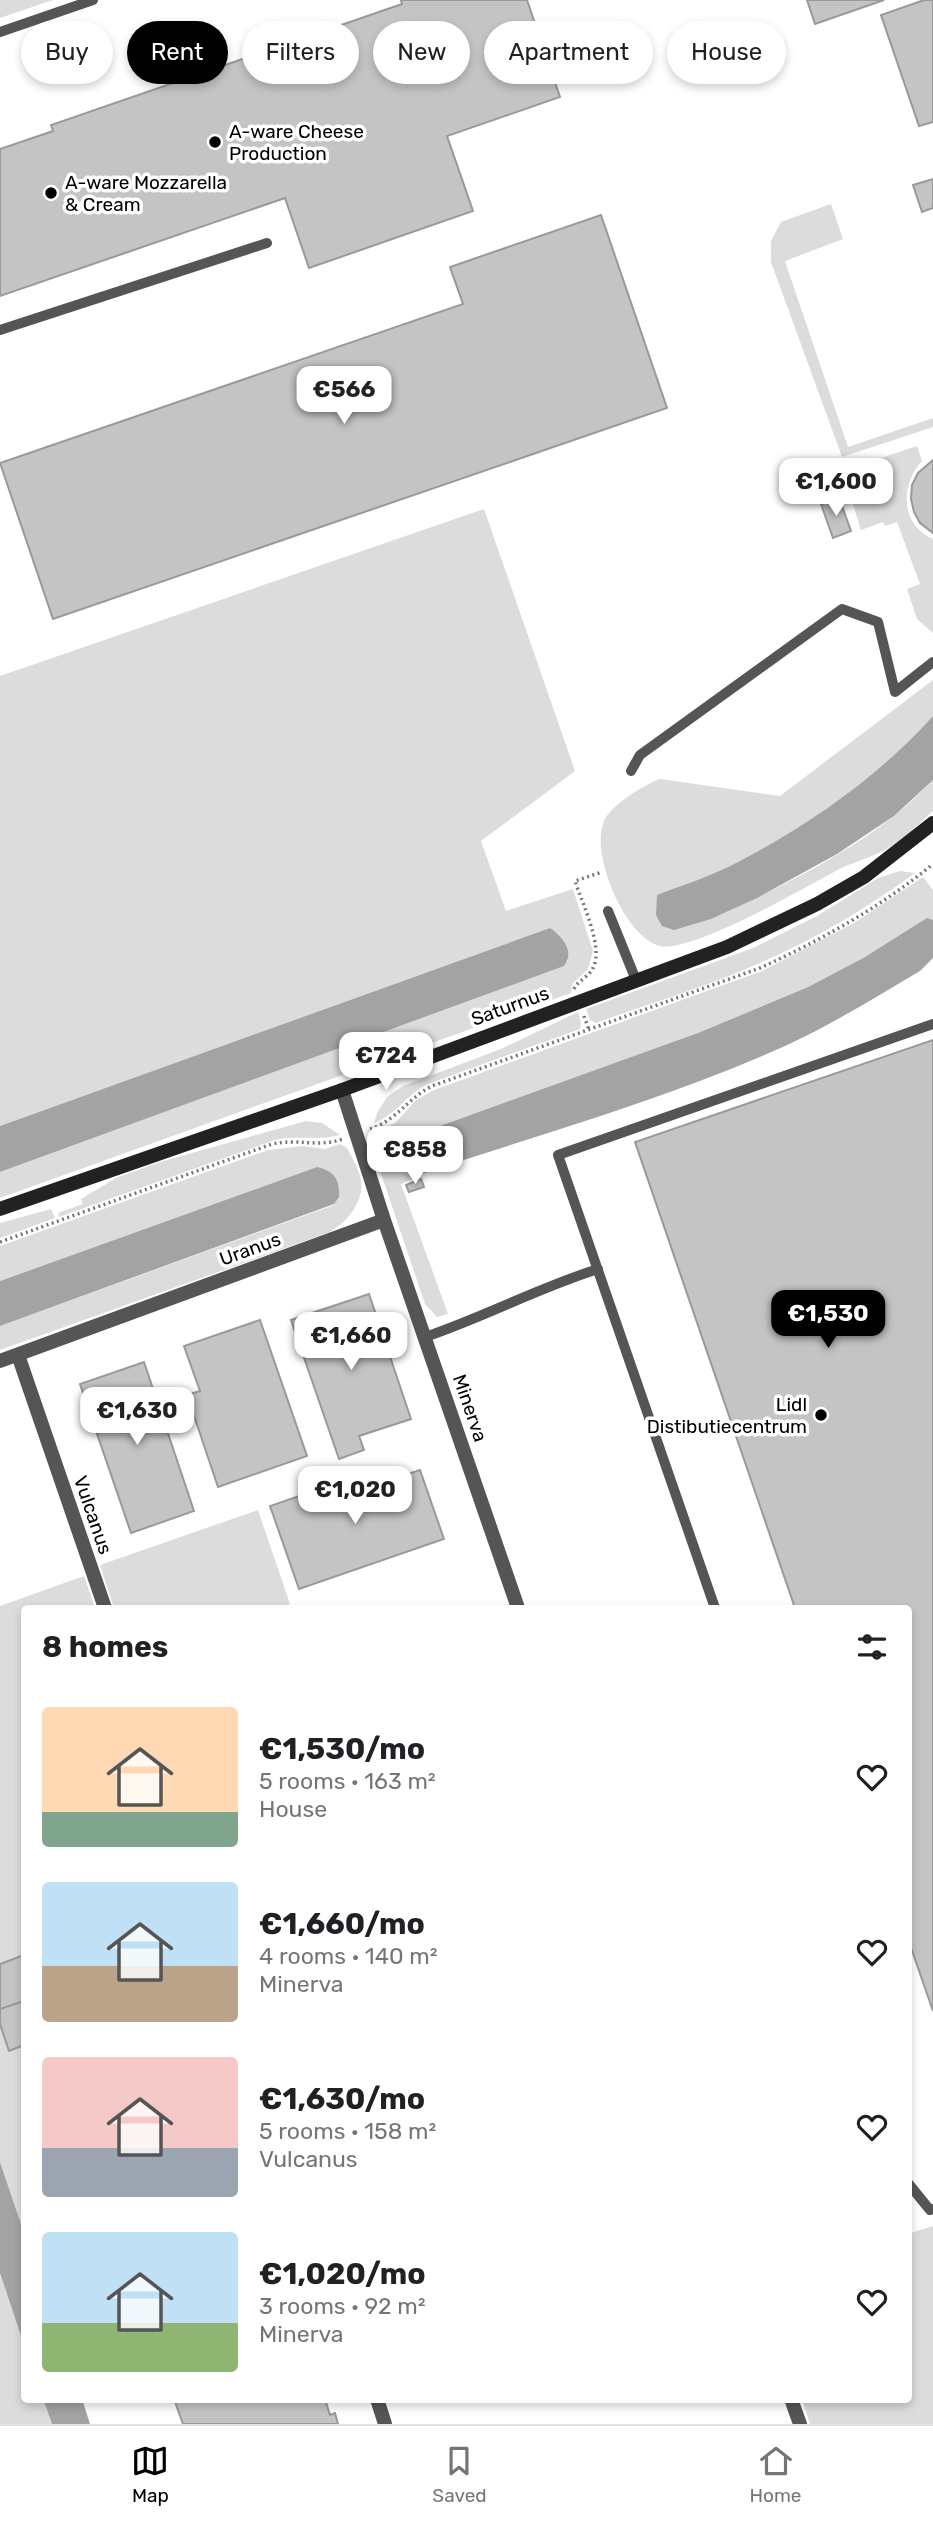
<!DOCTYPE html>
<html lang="en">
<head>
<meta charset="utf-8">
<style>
	body { margin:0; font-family:Rubik,sans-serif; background:#f2f2f2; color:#202124; height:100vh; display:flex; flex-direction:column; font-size:26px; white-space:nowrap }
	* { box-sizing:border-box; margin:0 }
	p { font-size:23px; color:#757577 }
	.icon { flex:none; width:38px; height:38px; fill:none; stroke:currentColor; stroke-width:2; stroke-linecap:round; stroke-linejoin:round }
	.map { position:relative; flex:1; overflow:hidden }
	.drawer { position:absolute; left:21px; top:1605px; width:891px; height:798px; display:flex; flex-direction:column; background:#fff; border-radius:7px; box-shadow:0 4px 10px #0003 }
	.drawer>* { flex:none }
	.banner { position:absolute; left:21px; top:21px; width:892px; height:63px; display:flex; gap:14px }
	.price { position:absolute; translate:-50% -60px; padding:0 16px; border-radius:14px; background:#fff; color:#222; font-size:23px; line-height:46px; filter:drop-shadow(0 2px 4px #0008) }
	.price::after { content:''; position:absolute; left:50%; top:42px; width:21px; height:16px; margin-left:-10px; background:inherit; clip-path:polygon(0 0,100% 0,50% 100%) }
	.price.selected { background:#000; color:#fff }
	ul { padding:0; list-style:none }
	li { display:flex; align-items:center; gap:21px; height:175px; padding:0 21px }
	li span { display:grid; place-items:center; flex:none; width:196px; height:140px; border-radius:7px; color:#555 }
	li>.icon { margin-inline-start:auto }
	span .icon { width:84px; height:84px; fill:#fffc; stroke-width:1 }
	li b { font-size:30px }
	h2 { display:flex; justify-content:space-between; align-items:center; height:84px; padding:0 21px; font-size:30px }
	.pill { padding:0 24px; border-radius:32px; background:#fff; box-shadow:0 4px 10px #0003; font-size:24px; line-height:63px }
	.pill.selected { background:#000; color:#fff }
	.dock { display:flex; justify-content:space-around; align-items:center; height:98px; border-top:2px solid #e0e0e0; background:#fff; font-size:19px; color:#757577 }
	.dock a { display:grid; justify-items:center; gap:4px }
	.dock .selected { color:#000 }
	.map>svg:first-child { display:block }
	.green { fill:#dcdcdc }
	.water { fill:#a3a3a3 }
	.building { fill:#c4c4c4; stroke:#999; stroke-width:2 }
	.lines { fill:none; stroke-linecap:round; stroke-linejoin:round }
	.path { stroke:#777; stroke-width:3.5; stroke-dasharray:2 3.5; stroke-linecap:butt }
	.lane { stroke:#555; stroke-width:10 }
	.street { stroke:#555; stroke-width:14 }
	.secondary { stroke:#222; stroke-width:14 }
	.poi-dot { fill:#000; stroke:#fff; stroke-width:2.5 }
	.labels { text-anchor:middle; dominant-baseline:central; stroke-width:7; stroke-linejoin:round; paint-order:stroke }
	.poi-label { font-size:19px; fill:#000; stroke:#fff; text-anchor:start }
	.street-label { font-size:19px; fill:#000; stroke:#fff }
</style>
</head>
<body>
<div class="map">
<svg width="933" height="2424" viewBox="0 0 933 2424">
	<rect width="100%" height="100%" fill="#fff"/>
	<path class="green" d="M0,0H53L0,18Z
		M831,204L843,239L785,261L848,447L933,418V427L842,457L771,262V241L781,222Z
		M917,446L922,461C900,484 900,525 933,539V633L917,619L907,589L920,584L897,522L885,526L883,522L861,530L846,482L849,470L854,467Z
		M484,509L575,771L481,841L506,911L573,889L593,951L588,969L572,984L571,993L0,1198V1172L563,966L568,960L550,928L0,1126V676Z
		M933,680V716C878,777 809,825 736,863C711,876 683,885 657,896L711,919C774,890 839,859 894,816C908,805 920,792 933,780V811C918,825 901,841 883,851C867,859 850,863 834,872C802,889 692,953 660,946C625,938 588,851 605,819C612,805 645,784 660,779L780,796Z
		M900,871L915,873C867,908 817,938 762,962C709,986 651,1003 596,1023L590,1020L586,1009L753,948L817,916L878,878Z
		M923,877L933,890V920L927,919L865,957L808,987L698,1033L409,1169L424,1173L401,1184L448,1314L437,1317L425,1304L377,1162L374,1138L375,1133L395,1123L416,1100L434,1090L762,971L854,923Z
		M578,1012L581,1023L580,1029L428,1084C406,1095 395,1116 374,1123L377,1113L387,1097L403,1086L501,1049Z
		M306,1121L322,1123L340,1135C318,1141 297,1135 275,1140L59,1217L58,1213L83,1204L81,1199L116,1178L160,1162Z
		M340,1144L347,1148C352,1158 359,1169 361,1180C364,1202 348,1221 330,1232L0,1350V1326L334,1205L317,1167L0,1281V1246L268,1150L303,1146L325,1149Z
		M51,1209L55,1218L0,1238V1223Z
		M258,1510L290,1604L279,1608H114L100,1565Z
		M84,1576L95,1608H24V2233L0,2162V1606Z
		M933,2226V2424H810L802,2399H908V2234Z
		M0,2273L24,2345V2399H43L52,2424H0Z"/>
	<path class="water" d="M933,716V780L894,816L837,854L757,898L711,919L674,930L662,926L656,915L657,895C683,885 711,876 736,863C809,825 878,777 933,716Z
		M927,918L933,920V958L920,971C876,997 831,1025 785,1046C669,1098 545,1133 424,1173L409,1170L404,1153L407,1138L698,1033L808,987L865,957Z
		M550,928C563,937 575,952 564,966L0,1172V1126Z
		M317,1167C334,1171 340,1179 339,1197L334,1204L0,1326V1281Z
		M0,2162L24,2233V2345L0,2273Z
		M43,2399H82L90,2424H52Z"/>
	<path class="building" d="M401,0H527L560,97L447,136L473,211L309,268L285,198L0,296V149L53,131L51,125L402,4Z
		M807,0H884L815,24Z
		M924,0H933V122L919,126L881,15Z
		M933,179V208L922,212L913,185Z
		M601,215L667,408L53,619L0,463L463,304L450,267Z
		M933,460V533L920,523L914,512L911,499L912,485L918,473Z
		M839,498L851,531L833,538L821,504Z
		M933,1040V2011L908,1939V1608H795L635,1142Z
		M421,1179L424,1187L409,1192L406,1185Z
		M369,1294L411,1419L359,1436L364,1450L339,1459L291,1320Z
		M260,1320L307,1456L218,1487L187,1395L200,1391L184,1346Z
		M144,1362L194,1511L131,1533L80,1384Z
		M420,1470L444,1539L299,1589L270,1506L363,1474L368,1487Z
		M24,1955V2001L0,2009V1964Z
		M24,2001V2045L9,2051L0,2024V2009Z
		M174,2399H325L330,2415L335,2413L338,2424H183Z"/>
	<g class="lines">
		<path class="path" d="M574,989C578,980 589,977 593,968C604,947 582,903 575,881L602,872
			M584,1016L589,1030
			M370,1129C396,1121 408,1098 432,1086L760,968C821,940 881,907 933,864
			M0,1242L272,1144C299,1138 316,1148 343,1139"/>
		<path class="lane" d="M0,32L93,0
			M0,330L267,243
			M631,771L640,755L842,609L878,622L895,692L933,662
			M608,911L636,980
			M425,1337C484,1317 538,1288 598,1269
			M715,1608L558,1155L933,1024
			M908,2183L930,2210L933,2209"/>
		<path class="street" d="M384,1220L518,1608
			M18,1355L105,1608
			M0,1361L384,1220L342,1090
			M377,2399L385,2424
			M791,2399L800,2424"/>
		<path class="secondary" d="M0,1209L342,1090L727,947L817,904L864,877L933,823"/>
	</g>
	<g class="poi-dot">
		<circle cx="215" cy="142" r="7"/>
		<circle cx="51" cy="193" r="7"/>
		<circle cx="821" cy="1415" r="7"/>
	</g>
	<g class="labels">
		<g class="poi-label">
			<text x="229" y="131">A-ware Cheese<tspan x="229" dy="22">Production</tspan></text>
			<text x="65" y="182">A-ware Mozzarella<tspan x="65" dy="22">&amp; Cream</tspan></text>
			<text x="807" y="1404" text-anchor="end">Lidl<tspan x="807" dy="22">Distibutiecentrum</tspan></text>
		</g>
		<g class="street-label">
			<text transform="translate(510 1006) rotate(-20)">Saturnus</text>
			<text transform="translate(250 1249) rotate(-20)">Uranus</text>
			<text transform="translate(470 1408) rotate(71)">Minerva</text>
			<text transform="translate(93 1515) rotate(71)">Vulcanus</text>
		</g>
	</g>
</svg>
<b class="price" style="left:344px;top:426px">€566</b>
<b class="price" style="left:836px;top:518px">€1,600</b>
<b class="price" style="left:386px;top:1092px">€724</b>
<b class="price" style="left:415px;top:1186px">€858</b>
<b class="price selected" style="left:828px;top:1350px">€1,530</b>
<b class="price" style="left:351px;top:1372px">€1,660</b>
<b class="price" style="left:137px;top:1447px">€1,630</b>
<b class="price" style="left:355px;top:1526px">€1,020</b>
<div class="banner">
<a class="pill">Buy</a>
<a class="pill selected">Rent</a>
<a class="pill">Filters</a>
<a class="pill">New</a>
<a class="pill">Apartment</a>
<a class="pill">House</a>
</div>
<section class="drawer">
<h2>8 homes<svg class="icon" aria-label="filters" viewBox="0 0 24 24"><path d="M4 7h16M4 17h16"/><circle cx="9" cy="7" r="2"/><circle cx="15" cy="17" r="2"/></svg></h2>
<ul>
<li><span style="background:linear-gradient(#ffd9b3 75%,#7fa58c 0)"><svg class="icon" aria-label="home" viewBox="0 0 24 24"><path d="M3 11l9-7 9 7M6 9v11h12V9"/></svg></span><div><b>€1,530/mo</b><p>5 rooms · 163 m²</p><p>House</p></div><svg class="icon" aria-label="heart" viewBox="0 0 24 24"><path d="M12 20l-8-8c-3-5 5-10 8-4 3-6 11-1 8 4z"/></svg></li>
<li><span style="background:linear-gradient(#bfe0f5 60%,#b9a48a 0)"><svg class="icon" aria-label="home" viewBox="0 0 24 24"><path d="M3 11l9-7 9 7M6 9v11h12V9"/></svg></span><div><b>€1,660/mo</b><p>4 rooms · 140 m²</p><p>Minerva</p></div><svg class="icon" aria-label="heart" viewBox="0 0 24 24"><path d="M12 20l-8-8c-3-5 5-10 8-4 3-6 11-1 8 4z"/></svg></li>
<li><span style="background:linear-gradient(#f6c9c9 65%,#9aa5b1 0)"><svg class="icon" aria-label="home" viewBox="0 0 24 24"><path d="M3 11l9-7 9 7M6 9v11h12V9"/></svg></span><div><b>€1,630/mo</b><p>5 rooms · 158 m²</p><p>Vulcanus</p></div><svg class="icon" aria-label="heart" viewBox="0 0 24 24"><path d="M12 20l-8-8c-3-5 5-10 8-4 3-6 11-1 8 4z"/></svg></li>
<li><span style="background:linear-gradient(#bfe0f5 65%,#8fb573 0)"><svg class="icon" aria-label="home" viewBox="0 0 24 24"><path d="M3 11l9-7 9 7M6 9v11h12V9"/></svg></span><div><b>€1,020/mo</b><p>3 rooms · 92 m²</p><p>Minerva</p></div><svg class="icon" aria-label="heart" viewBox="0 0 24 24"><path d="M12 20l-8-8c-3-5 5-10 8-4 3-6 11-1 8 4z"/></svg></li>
</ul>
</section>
</div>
<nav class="dock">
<a class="selected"><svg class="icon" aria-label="map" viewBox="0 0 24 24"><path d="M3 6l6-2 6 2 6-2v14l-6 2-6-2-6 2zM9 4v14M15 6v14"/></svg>Map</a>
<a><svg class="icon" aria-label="saved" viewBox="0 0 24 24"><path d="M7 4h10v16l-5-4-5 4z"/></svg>Saved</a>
<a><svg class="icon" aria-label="home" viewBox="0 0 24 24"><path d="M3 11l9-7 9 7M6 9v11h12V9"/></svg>Home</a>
</nav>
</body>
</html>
